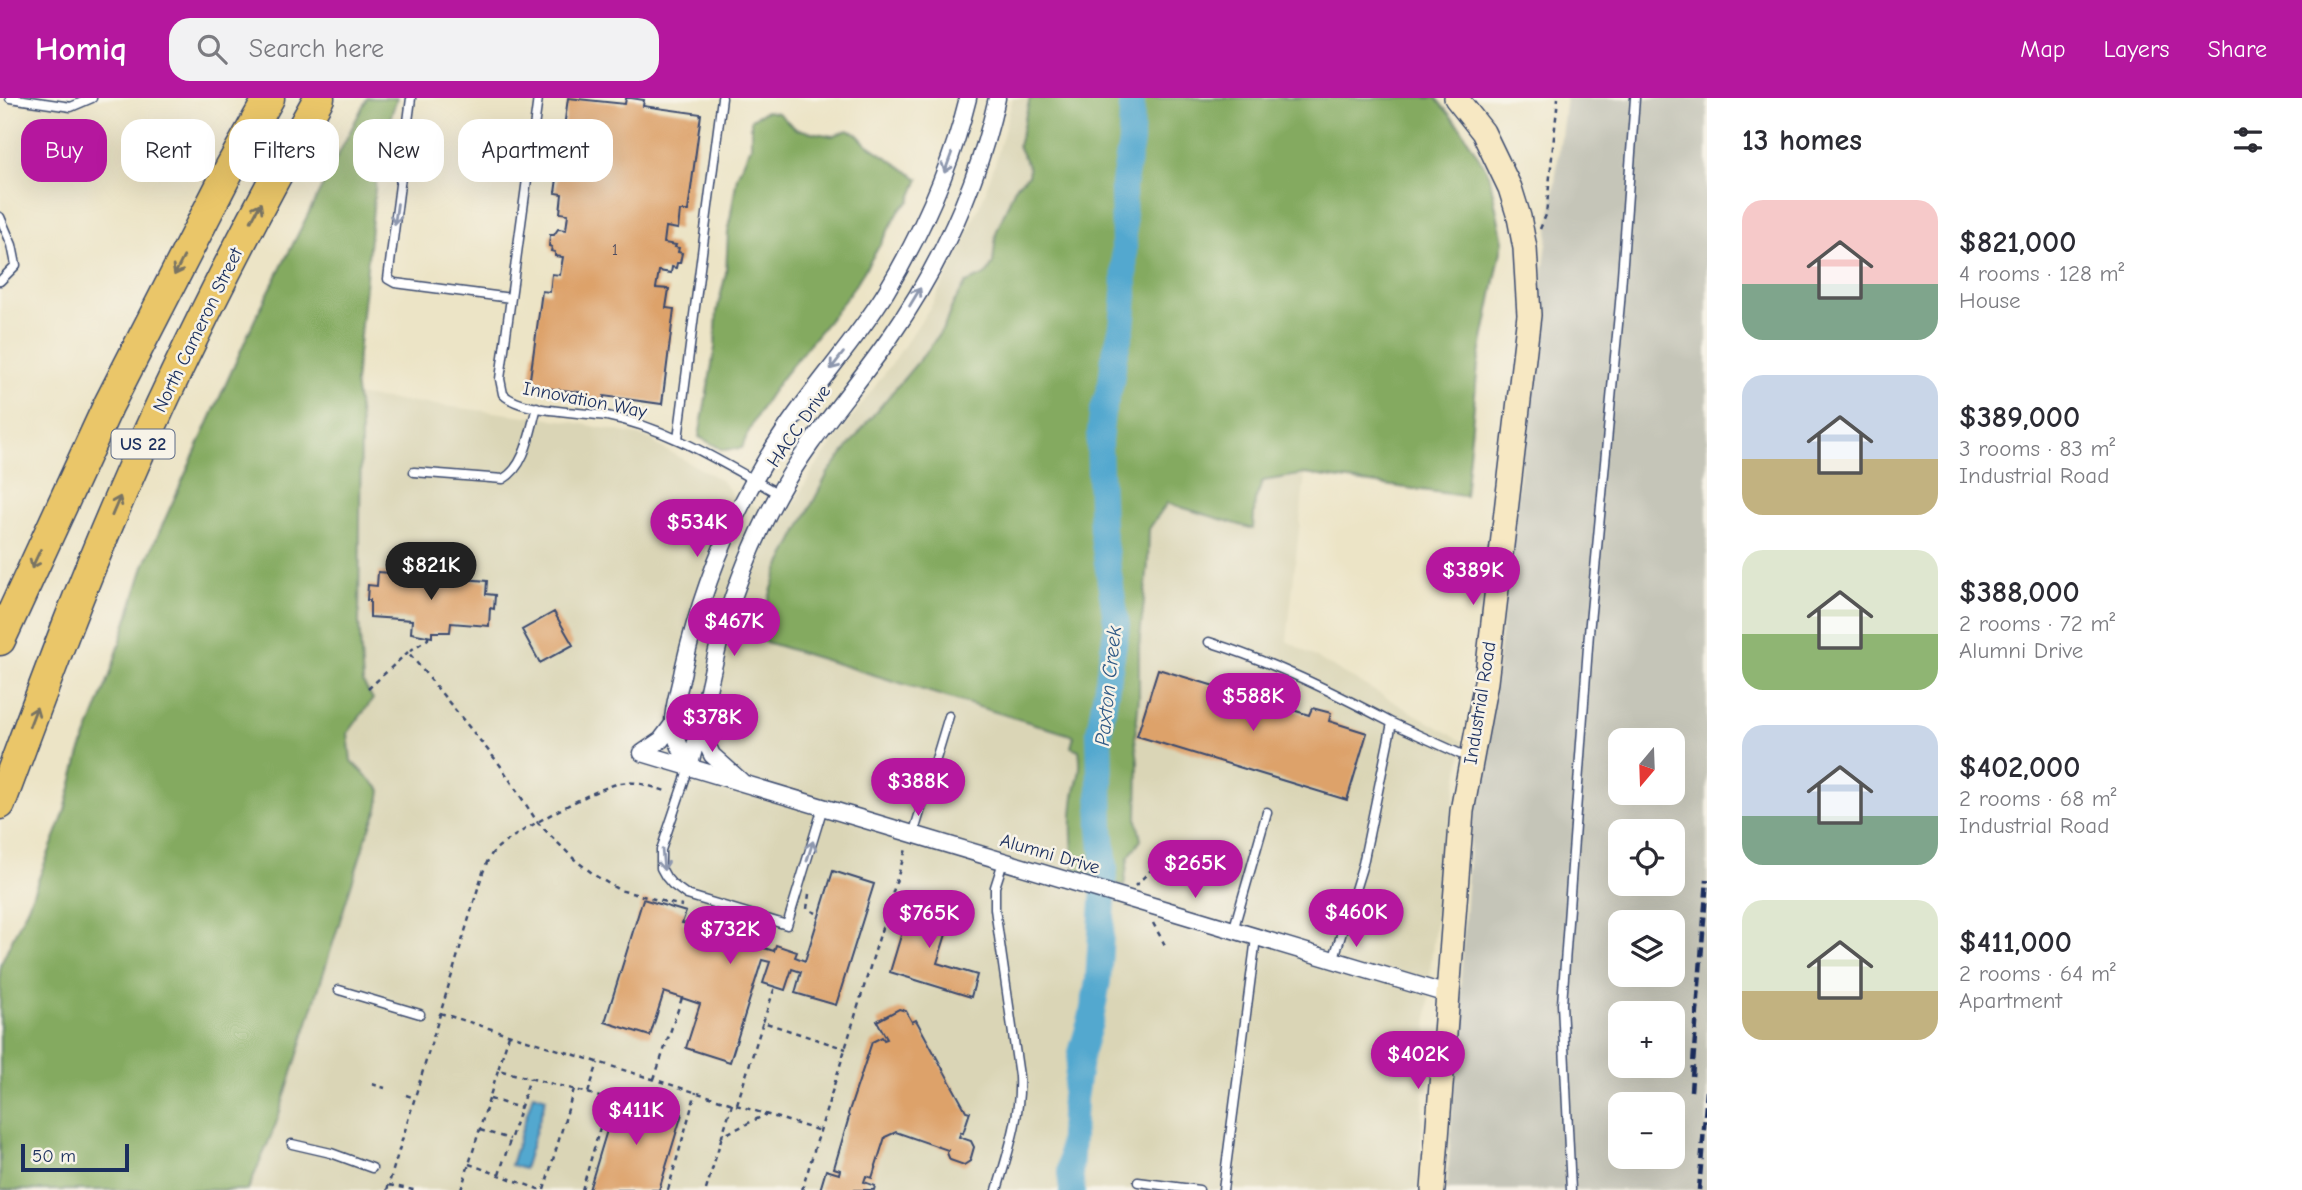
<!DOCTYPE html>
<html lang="en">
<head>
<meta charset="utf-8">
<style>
	body { margin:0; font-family:"Comic Neue",sans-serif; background:#f2f2f3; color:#2b2b33; height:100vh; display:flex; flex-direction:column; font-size:26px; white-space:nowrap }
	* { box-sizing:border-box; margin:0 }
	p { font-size:23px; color:#7c7c81 }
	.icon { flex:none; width:38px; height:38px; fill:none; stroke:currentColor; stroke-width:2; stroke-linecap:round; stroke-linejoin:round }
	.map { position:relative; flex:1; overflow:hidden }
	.sheet { display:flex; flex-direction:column; background:#fff; width:595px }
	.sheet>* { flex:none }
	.hud { position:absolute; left:21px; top:21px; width:665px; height:63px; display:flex; gap:14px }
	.needle { width:46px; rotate:199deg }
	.controls { position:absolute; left:1608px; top:630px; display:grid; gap:14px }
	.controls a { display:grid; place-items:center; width:77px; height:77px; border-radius:14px; background:#fff; box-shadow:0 7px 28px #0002; font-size:35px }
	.scale { position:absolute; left:21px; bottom:18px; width:108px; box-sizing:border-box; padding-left:7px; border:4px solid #1b2f5e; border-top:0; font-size:19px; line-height:24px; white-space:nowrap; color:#1b2f5e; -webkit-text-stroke:5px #f7f3e8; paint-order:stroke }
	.price { position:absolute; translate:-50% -60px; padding:0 16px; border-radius:24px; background:#b5179e; color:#fff; font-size:23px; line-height:46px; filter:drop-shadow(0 2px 4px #0008) }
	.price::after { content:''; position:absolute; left:50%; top:42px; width:21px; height:16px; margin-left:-10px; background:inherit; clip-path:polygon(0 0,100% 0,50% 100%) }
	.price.current { background:#222; color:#fff }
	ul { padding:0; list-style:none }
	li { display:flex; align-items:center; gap:21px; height:175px; padding:0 35px }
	li span { display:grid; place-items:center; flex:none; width:196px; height:140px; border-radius:21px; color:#555 }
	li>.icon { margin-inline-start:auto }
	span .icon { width:84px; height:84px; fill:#fffc; stroke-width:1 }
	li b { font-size:30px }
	h2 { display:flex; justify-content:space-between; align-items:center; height:84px; padding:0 35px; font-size:30px }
	.pill { padding:0 24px; border-radius:21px; background:#fff; box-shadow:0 7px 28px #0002; font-size:24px; line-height:63px }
	.pill.current { background:#b5179e; color:#fff }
	header { display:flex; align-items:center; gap:42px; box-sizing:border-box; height:98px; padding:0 35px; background:#b5179e; color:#fff }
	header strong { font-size:33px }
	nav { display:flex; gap:38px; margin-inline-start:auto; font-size:24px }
	.search { width:490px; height:63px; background:#f2f2f3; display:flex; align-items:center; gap:18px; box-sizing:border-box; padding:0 24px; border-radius:21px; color:#7c7c81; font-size:26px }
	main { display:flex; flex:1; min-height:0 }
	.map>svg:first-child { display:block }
	.built { fill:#dad5b6 }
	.industrial { fill:#c5c5b8; fill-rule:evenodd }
	.forest { fill:#84aa60; stroke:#506c5f; stroke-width:2 }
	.water { fill:#53a8cf; stroke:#376c96; stroke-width:2 }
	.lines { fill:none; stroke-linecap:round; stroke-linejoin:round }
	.river { stroke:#53a8cf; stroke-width:26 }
	.building { fill:#dda26b }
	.lane-casing { stroke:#3a4a6e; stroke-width:11 }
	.street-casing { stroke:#3a4a6e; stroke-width:19 }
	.secondary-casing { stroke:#3a4a6e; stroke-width:26 }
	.highway-casing { stroke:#3a4a6e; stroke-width:33 }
	.path { stroke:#3a4a6e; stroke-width:2.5; stroke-dasharray:5 5; stroke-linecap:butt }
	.lane { stroke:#fff; stroke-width:8 }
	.street { stroke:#fff; stroke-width:16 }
	.secondary { stroke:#f7e8c3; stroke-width:23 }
	.highway { stroke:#eac669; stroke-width:30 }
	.rail { stroke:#1b2f5e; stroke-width:4.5; stroke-dasharray:10 5; stroke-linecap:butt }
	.oneway { stroke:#8d97ae }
	.oneway2 { stroke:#787363 }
	.labels { text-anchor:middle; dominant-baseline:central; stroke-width:5; stroke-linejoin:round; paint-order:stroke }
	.number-label { font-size:16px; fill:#4c4c61 }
	.shield { fill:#f7f3e8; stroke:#5d6a87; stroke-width:2 }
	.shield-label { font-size:18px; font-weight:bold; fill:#1b2f5e }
	.street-label { font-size:19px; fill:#1b2f5e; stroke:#f7f3e8 }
	.water-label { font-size:21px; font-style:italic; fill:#2f5986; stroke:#f7f3e8 }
</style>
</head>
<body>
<header>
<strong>Homiq</strong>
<div class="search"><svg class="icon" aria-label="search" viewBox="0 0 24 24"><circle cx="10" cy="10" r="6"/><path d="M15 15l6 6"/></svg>Search here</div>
<nav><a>Map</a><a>Layers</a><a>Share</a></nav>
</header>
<main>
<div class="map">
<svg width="1707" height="1092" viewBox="0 0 1707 1092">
	<rect width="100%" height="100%" fill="#f7f3e8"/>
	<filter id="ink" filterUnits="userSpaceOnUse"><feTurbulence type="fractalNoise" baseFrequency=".0143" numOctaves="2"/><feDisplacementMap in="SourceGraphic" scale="14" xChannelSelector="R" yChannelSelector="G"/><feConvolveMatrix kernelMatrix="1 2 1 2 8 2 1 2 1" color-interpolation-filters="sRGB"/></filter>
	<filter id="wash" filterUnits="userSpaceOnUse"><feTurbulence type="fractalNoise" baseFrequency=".00686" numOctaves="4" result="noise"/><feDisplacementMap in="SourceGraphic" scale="28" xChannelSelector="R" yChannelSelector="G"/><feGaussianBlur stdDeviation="1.57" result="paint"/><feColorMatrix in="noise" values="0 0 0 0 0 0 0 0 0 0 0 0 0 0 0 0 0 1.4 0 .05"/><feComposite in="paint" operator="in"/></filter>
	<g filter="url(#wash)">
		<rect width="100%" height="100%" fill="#ece4c6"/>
		<path class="built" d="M1013,0H1436L1461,30L1475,52L1501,143L1478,267L1465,398L1305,376L1287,543L1464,644L1439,792L1431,865L1418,1092H0L252,285L561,322L634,336L653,342L657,347L721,382L733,397L784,423L813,372L893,264L931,208L950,173L983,100L996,62Z"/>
		<path class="industrial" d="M1566,0H1707V1092H1447L1470,741L1497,570L1541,190ZM1620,642H1673V695H1620ZM1620,733H1673V786H1620ZM1620,824H1673V877H1620ZM1620,915H1673V968H1620ZM1620,1006H1673V1059H1620Z"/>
		<path class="forest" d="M367,0H397L379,53L355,285L361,327L359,524L363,585L373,601L348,635L351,663L381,692L378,711L367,737L276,1026L248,1092H0V867L28,808L64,716L80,655L110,577L144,468L255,221Z
			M1030,0H1436L1461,30L1489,76L1503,143L1478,267L1465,398L1305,376L1263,383L1255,402L1253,431L1167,405L1149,431L1148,466L1139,549V599L1135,641L1138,663L1137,722L1141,742L1128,760L1124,788L1075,773C1072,750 1070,729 1073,706C1075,684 1083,677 1079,652L1071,649L1074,638L756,541L778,472L828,375L869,322L928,252L944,229L953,206L966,185L983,178L988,174L993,165L996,135L1016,87L1028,78L1029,70L1018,48Z
			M766,13L778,15L796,31L832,38L848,32L856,35L864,44L919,81L910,103L900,112C883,141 866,173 846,200C811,248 762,293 742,350L723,352L699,339L715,250L717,213L726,175L728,134L737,78L751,48V21Z"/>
		<path class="water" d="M533,996L546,1000L524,1071L511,1067Z"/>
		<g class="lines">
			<path class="river" d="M1072,1092L1070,1075L1074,1000L1081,955L1091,921L1098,883L1105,771L1101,730L1099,634L1117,528L1102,432L1099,345L1102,315L1111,285L1114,259L1122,229L1125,198L1123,90L1131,44L1132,0"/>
		</g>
		<g id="blocks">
			<path class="building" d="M568,0L625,6L626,0H631L644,2L643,8L701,16L688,113H680L678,131L666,129L664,145L676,147L675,149L679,150L678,154L682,155L680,165H677L676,170L672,169L671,175L659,173L656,190L669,191L666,210L674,211L662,306L604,298L603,304L586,302V295L529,288L542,193L550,194L552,176L560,177L563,159L555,158V154L551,153L552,149L549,148L550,137H554L558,131L566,132L568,116L560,115L562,96L555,95Z
				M378,474L487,483L486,496L495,497L494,511L490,510L489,528L451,525L450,534H432V539L411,535L412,522L370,519V502H367L368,487L377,488Z
				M554,514L573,547L540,565L522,532Z
				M1158,571L1221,590L1224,582L1262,594L1260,602L1309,617L1312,610L1331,615L1329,623L1367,635L1347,702L1137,638Z
				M833,773L874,786L836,907L795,895L801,874L792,871L785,892L763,885L770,864L762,862L730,964L686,950L700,906L664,894L650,938L605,924L643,801L686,814L682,825L692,827L694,821L704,824L714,828L712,834L723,837L726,827L767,840L764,850L774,853L776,847L797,854L795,859L805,863Z
				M912,801L953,814L937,865L977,877L971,899L890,874Z
				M899,911L906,913L912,924L916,922L966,1013L970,1014L963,1035L961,1034L959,1039L971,1043L974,1049L970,1063L964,1067L950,1062L947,1055L948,1052L896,1034L885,1039L872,1080L866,1078L864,1084L875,1088L874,1092H820L826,1072L839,1076L840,1072L834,1070L849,1019L848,1016L872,944L882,939L884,942L887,941L877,923Z
				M618,996L682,1016L659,1092H589Z"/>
		</g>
	</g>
	<g filter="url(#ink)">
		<use href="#blocks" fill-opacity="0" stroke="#3a4a6e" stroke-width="2"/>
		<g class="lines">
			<defs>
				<path id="lane" d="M10,0L71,9L92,0
					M411,0L388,181L395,185L511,200
					M538,0L500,281L503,296C520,314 581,314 607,318C669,330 724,366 779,396
					M0,119L12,147L16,167L0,183
					M678,341L722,0
					M414,374L503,381C526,368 530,333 537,309
					M1209,544C1273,564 1333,594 1392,625
					M689,669L661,752V770L666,779L672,786L687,797L787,827L823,709
					M913,737L949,618
					M1233,833L1267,714
					M1333,863L1363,766L1392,625L1469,660
					M339,892L420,916
					M292,1046L331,1055L372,1070
					M1138,1084L1199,1092
					M997,1092C1008,1054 1021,1018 1019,978L995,811V789L1003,764
					M1223,1092L1256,840
					M1571,1092L1562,906L1589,535L1620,205L1635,0"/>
				<path id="street" d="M700,631L712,657L741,683
					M642,655L1447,896
					M642,655L661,642L673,626
					M689,669C684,656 673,638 673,624C673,608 680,589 683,572C703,484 738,400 789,326C820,281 857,241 886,194C922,134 951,69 968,0
					M689,669C703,623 710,576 723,530C737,484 755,439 778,397C809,341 852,294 889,241C939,169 978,86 997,0"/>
				<path id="secondary" d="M1433,1092L1462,713L1486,584L1529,217L1525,150L1519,119L1510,90L1483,34L1456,0"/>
				<path id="highway" d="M0,542L108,308L230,70L269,0
					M0,706C39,602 77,497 122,394C180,259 247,128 319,0"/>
			</defs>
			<use href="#lane" class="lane-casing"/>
			<use href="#street" class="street-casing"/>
			<use href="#secondary" class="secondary-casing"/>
			<use href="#highway" class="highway-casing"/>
			<path class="path" d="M1540,131L1546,117L1558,0
				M428,538V541L408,554L500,667L538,725L574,761L596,778L619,792L682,808
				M368,591L408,554
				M1135,788L1151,772
				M809,796L807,811L819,816
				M704,824L705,815
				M1153,825L1166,849
				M440,915L820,1033
				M763,924L775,889
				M509,937L498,972L588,995L598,965
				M654,981L682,900
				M372,986L385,990
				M406,997L415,1000
				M490,1001L521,1010
				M732,1006L722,1038L767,1016
				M737,1006L763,924L846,951
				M480,1032L510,1041
				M469,1066L541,1092
				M499,1077L530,980
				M389,1087L414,1092
				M387,1092L482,777C485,769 488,760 494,753C510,737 599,688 621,685C637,682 654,690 669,694
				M461,1092L498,972
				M544,1092L574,991
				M582,1092L608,1002L588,995
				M668,1092L696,994
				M706,1092L722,1038
				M802,1092L907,748"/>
			<use href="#lane" class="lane"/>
			<use href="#street" class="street"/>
			<use href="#secondary" class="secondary"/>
			<use href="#highway" class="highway"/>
			<path class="rail" d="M1691,993L1707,781
				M1699,1092L1707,993"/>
		</g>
		<defs><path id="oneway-shaft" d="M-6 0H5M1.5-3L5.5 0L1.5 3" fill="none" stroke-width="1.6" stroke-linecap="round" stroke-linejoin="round" transform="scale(1.75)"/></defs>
		<g class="oneway">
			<use href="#oneway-shaft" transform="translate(948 65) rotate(110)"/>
			<use href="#oneway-shaft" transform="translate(396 116) rotate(98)"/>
			<use href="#oneway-shaft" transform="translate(915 199) rotate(-59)"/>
			<use href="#oneway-shaft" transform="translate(837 263) rotate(128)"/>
			<use href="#oneway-shaft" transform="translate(810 753) rotate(-73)"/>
			<use href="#oneway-shaft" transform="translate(663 762) rotate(85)"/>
		</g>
		<g class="oneway2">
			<use href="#oneway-shaft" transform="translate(256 114) rotate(-62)"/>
			<use href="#oneway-shaft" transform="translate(179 168) rotate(117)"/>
			<use href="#oneway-shaft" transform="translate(116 408) rotate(-67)"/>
			<use href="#oneway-shaft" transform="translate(36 461) rotate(115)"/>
			<use href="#oneway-shaft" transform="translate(33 619) rotate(-69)"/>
		</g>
	</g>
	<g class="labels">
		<g class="number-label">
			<text x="615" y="152">1</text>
		</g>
		<rect class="shield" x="111.5" y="331.5" width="63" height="29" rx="5"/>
		<g class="shield-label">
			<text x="143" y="346">US 22</text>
		</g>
		<g class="street-label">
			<text transform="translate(198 232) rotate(-64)">North Cameron Street</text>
			<text transform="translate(585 302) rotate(11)">Innovation Way</text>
			<text transform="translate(799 328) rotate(-55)">HACC Drive</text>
			<text transform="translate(1480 605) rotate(-81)">Industrial Road</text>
			<text transform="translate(1050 756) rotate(16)">Alumni Drive</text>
		</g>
		<g class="water-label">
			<text transform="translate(1108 588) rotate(-84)">Paxton Creek</text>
		</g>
	</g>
</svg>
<div class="controls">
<a><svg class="needle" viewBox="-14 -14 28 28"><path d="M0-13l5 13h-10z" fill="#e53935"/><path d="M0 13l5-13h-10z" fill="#7c7c81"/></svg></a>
<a><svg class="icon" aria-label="locate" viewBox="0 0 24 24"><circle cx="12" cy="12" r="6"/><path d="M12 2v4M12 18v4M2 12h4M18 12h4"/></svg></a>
<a><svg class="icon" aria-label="layers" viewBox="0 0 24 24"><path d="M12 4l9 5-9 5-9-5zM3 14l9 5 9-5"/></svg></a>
<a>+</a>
<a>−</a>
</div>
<div class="scale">50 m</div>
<b class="price" style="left:697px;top:461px">$534K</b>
<b class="price current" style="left:431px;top:504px">$821K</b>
<b class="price" style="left:1473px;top:509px">$389K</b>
<b class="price" style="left:734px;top:560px">$467K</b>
<b class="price" style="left:1253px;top:635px">$588K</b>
<b class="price" style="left:712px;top:656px">$378K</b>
<b class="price" style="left:918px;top:720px">$388K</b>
<b class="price" style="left:1195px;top:802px">$265K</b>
<b class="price" style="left:1356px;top:851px">$460K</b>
<b class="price" style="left:929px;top:852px">$765K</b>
<b class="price" style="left:730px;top:868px">$732K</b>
<b class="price" style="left:1418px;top:993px">$402K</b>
<b class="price" style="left:636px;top:1049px">$411K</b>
<div class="hud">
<a class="pill current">Buy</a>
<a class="pill">Rent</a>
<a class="pill">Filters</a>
<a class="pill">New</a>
<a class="pill">Apartment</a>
</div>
</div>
<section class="sheet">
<h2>13 homes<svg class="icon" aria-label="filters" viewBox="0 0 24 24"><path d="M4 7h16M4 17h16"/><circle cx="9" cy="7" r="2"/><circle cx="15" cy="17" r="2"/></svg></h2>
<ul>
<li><span style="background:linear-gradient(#f6c9c9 60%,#7fa58c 0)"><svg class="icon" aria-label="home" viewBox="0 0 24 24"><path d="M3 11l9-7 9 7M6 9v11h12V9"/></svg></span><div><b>$821,000</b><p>4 rooms · 128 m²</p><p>House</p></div></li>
<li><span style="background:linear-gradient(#c9d6e8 60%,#c2b280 0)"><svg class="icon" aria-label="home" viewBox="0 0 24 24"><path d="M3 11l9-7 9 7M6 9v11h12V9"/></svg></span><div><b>$389,000</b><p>3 rooms · 83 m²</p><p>Industrial Road</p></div></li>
<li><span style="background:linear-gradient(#dfe7d0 60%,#8fb573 0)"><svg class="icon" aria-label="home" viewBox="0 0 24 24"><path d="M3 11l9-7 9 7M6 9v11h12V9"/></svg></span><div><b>$388,000</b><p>2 rooms · 72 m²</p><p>Alumni Drive</p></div></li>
<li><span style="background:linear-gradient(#c9d6e8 65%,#7fa58c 0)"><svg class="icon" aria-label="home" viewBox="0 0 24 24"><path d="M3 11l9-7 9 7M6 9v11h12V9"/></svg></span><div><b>$402,000</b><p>2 rooms · 68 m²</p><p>Industrial Road</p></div></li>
<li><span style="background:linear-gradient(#dfe7d0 65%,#c2b280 0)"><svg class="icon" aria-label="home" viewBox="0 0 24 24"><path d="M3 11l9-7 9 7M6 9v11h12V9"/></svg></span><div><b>$411,000</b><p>2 rooms · 64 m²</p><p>Apartment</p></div></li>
</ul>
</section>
</main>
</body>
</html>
